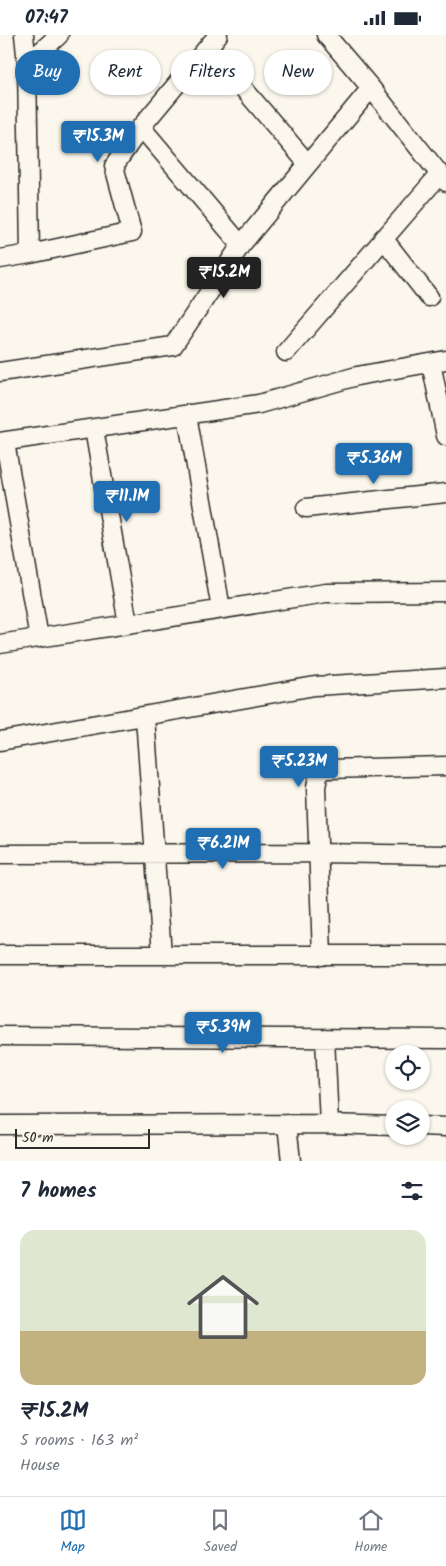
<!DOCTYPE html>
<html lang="en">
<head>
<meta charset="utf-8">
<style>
	body { margin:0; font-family:Kalam,sans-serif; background:#f2f2f3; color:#1f2937; height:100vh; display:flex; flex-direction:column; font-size:19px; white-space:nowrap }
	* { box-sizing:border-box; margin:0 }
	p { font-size:16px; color:#747a83 }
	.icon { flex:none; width:28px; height:28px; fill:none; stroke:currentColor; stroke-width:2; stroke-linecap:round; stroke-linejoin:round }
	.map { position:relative; height:1126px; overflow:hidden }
	.sheet { display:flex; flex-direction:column; background:#fff; flex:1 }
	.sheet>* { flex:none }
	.top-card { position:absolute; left:15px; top:15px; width:416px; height:45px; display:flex; gap:10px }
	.buttons { position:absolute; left:385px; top:1010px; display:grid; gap:10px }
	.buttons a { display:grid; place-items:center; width:45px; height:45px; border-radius:50%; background:#fff; box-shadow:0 1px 4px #0004; font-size:25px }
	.scale { position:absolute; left:15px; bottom:12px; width:135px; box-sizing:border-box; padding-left:5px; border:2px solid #2b2b2b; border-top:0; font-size:14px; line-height:18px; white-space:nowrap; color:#2b2b2b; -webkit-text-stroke:4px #fbf7ec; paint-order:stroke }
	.price { position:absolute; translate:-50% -42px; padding:0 11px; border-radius:5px; background:#1f6fb2; color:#fff; font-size:16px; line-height:32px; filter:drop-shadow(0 1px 2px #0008) }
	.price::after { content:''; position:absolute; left:50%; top:30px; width:15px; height:11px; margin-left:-8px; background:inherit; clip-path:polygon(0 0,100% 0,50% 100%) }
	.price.selected { background:#222; color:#fff }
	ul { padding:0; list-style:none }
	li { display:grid; align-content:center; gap:10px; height:265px; padding:0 20px }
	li+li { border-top:1px solid #e0e1e3 }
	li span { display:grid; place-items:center; height:155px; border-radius:15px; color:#555 }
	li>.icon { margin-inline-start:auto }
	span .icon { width:90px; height:90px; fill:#fffc; stroke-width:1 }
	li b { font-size:21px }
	h2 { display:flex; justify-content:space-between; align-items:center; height:60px; padding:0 20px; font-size:21px }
	.chip { padding:0 18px; border-radius:22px; background:#fff; box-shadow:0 1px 4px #0004; font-size:18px; line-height:45px }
	.chip.selected { background:#1f6fb2; color:#fff }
	.status { display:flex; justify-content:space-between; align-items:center; height:35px; padding:0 25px; background:#fff; direction:ltr }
	.status svg { height:14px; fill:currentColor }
	.tab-bar { display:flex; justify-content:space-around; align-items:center; height:70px; border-top:1px solid #e0e1e3; background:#fff; font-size:14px; color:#747a83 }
	.tab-bar a { display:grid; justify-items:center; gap:2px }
	.tab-bar .selected { color:#1f6fb2 }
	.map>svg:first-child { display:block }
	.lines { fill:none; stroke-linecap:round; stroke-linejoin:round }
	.minor-casing { stroke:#2b2b2b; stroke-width:21 }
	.minor { stroke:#fbf7ec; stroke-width:18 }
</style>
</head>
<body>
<div class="status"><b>07:47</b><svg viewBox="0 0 49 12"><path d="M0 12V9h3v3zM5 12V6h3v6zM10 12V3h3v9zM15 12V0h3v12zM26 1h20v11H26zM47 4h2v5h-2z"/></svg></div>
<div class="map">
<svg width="446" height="1126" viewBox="0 0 446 1126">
	<rect width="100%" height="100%" fill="#fbf7ec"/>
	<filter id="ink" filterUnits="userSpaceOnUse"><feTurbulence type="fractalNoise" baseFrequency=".02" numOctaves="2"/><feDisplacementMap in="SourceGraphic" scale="10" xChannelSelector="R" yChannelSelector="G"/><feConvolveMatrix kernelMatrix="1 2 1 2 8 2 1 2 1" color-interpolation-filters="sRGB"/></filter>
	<g filter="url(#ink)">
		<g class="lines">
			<defs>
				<path id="minor" d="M24,0L27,29L30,219
					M326,0L371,53L446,147
					M208,12L308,129
					M27,29L59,0
					M141,92L241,210
					M383,203L429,262
					M0,224L30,219L132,197L114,131L141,92L218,0
					M286,317L439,140
					M431,328L446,401
					M0,337L173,311L241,210L371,53
					M187,380L221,574
					M94,394L128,589
					M0,407L259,369L357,341L446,325
					M5,407L39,603
					M306,473L446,458
					M0,609L326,558L446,557
					M145,682L162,920
					M0,706L315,651L446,643
					M0,819L318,818L446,820
					M0,920H446
					M322,921L316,752L319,737L328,734L446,731
					M0,1001L446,1004
					M325,1003L329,1089
					M287,1089L291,1126
					M0,1090L329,1089L394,1091
					M421,1091L446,1092"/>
			</defs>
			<use href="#minor" class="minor-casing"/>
			<use href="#minor" class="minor"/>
		</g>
	</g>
</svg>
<div class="buttons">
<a><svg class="icon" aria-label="locate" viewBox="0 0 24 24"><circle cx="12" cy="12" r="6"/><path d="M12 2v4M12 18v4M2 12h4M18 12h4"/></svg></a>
<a><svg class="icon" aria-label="layers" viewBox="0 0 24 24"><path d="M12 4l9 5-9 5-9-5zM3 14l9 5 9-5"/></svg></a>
</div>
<div class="scale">50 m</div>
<b class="price" style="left:98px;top:128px">₹15.3M</b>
<b class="price selected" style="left:224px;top:264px">₹15.2M</b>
<b class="price" style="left:374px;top:450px">₹5.36M</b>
<b class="price" style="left:127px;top:488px">₹11.1M</b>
<b class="price" style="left:299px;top:753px">₹5.23M</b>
<b class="price" style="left:223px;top:835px">₹6.21M</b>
<b class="price" style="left:223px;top:1019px">₹5.39M</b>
<div class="top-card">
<a class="chip selected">Buy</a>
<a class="chip">Rent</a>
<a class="chip">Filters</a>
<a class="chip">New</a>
</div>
</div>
<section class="sheet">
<h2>7 homes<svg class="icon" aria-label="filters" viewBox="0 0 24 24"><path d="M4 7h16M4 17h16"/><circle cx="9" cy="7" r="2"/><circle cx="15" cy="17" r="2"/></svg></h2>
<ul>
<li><span style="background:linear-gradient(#dfe7d0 65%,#c2b280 0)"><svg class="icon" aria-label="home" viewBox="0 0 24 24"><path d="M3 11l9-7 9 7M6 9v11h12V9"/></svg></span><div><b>₹15.2M</b><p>5 rooms · 163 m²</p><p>House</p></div></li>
</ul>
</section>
<nav class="tab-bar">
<a class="selected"><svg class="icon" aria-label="map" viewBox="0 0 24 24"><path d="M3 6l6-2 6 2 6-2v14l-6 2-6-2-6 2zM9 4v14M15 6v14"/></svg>Map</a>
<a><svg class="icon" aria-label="saved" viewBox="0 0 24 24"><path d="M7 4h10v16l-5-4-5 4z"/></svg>Saved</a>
<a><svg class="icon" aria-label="home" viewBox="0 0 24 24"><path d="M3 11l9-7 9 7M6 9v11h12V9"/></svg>Home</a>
</nav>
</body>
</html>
